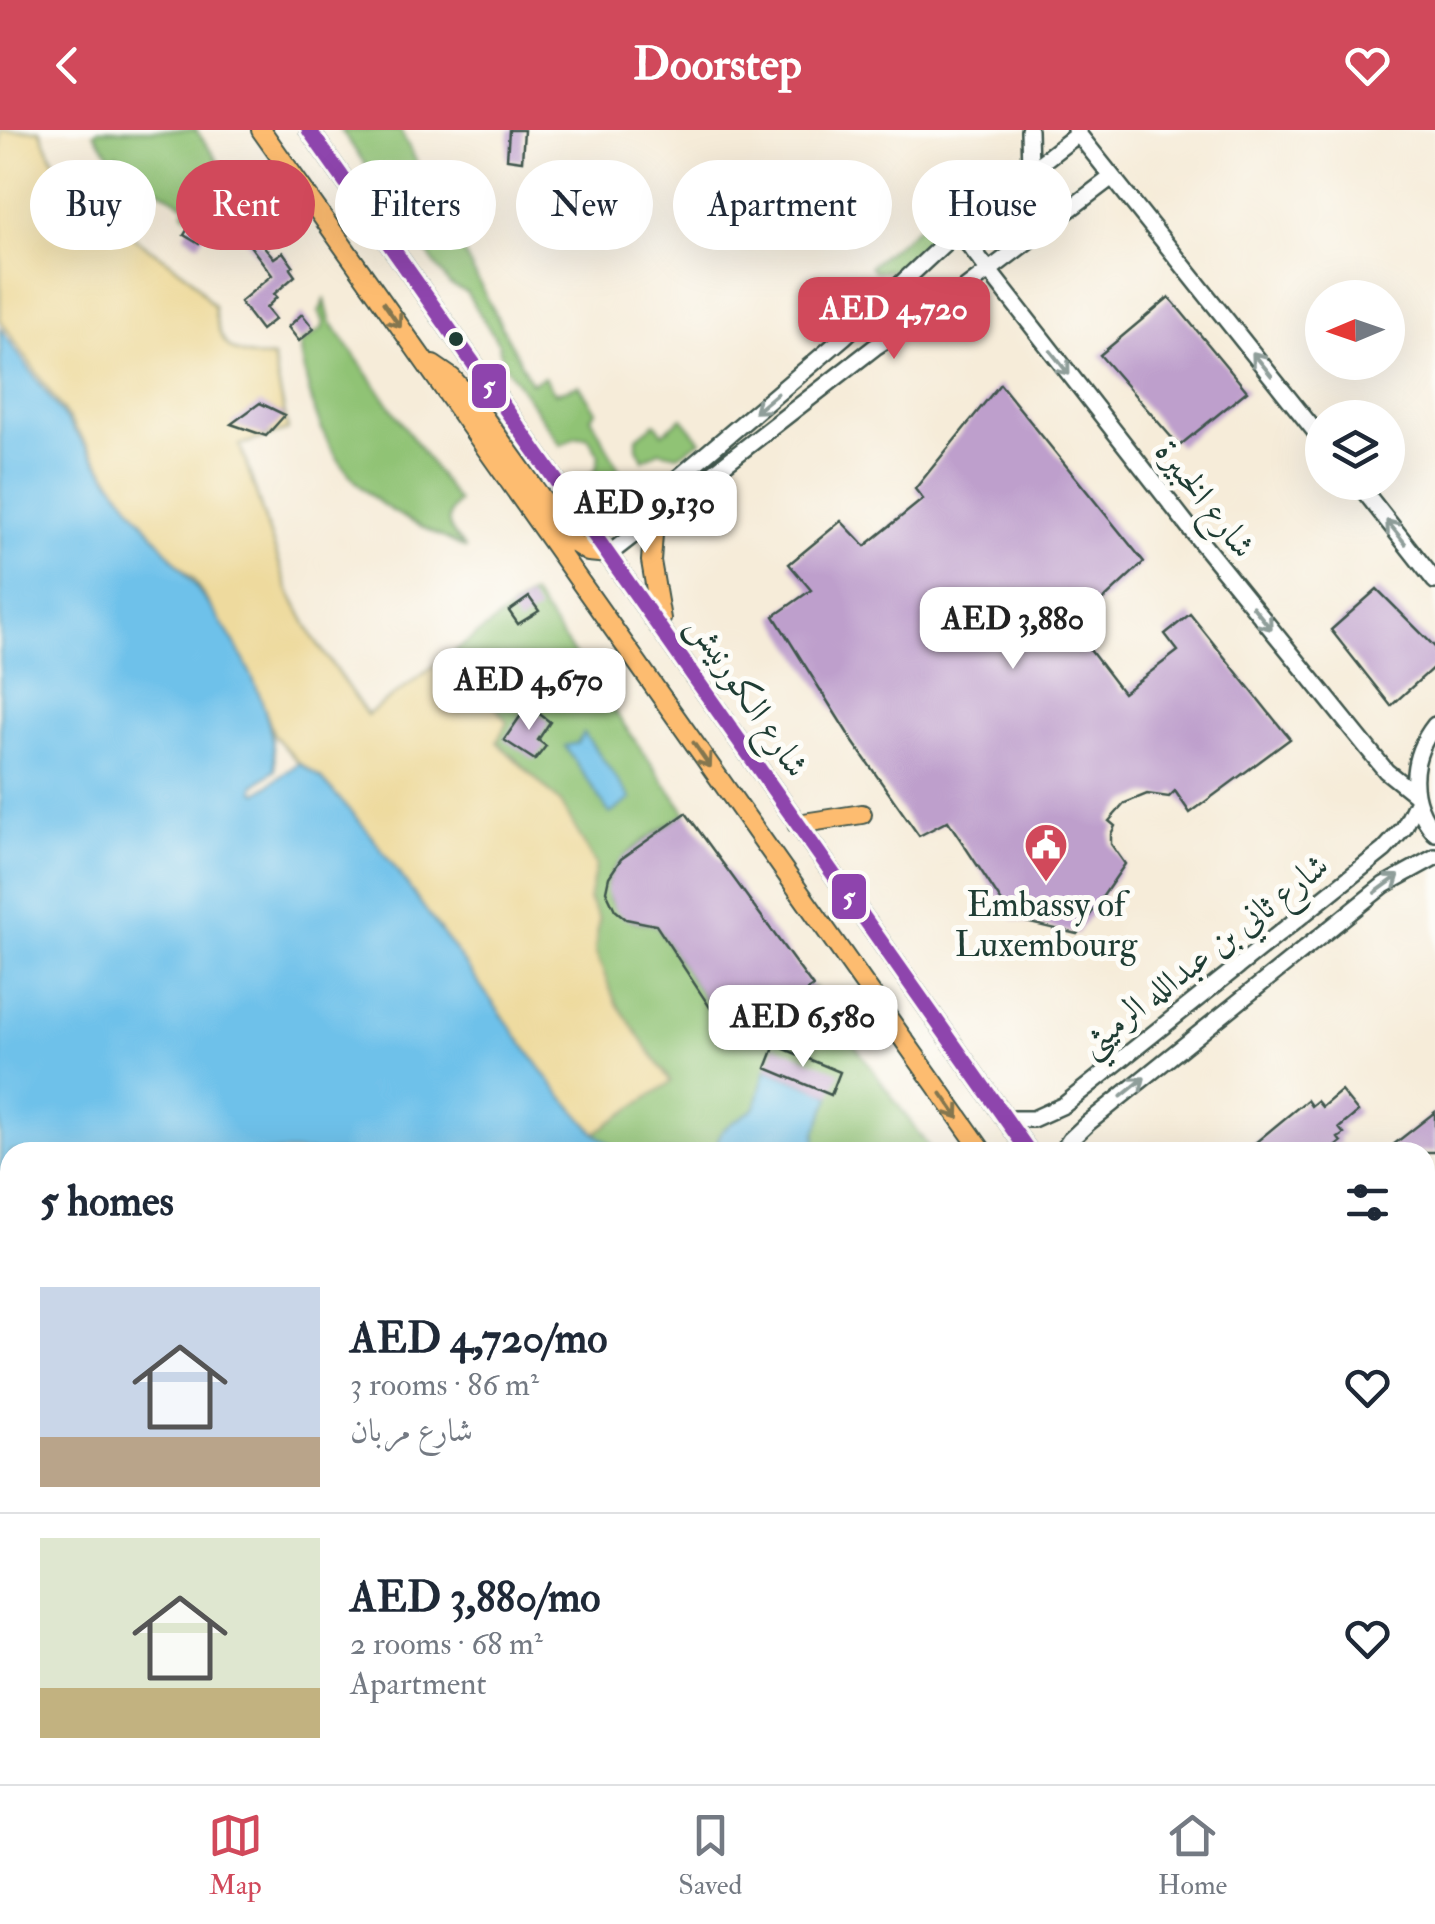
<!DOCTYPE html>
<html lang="en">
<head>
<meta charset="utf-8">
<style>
	body { margin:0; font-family:"IM FELL Double Pica",Amiri,serif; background:#f2f2f3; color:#1f2937; height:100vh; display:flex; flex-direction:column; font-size:38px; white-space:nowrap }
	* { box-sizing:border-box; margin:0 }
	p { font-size:32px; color:#747a83 }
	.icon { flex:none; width:55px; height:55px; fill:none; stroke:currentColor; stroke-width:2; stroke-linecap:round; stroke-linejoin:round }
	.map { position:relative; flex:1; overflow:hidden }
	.panel { position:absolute; left:0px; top:1012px; width:1435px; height:642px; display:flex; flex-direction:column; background:#fff; border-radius:30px 30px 0 0; box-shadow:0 10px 40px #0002 }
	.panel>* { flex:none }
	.hud { position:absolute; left:30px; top:30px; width:1375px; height:90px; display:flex; gap:20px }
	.needle { width:65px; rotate:268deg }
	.controls { position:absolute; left:1305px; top:150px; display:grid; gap:20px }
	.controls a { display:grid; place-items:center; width:100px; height:100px; border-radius:50%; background:#fff; box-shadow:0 10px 40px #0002; font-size:50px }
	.price { position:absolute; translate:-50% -85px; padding:0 22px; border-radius:20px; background:#fff; color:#222; font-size:32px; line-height:65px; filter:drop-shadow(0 2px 5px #0008) }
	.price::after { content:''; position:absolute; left:50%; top:60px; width:30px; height:22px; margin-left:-15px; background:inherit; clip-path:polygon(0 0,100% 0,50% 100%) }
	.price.active { background:#d1495b; color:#fff }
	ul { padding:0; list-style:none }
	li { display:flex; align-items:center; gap:30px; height:250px; padding:0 40px }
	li+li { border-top:2px solid #e0e1e3 }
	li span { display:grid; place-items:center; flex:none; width:280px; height:200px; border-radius:0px; color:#555 }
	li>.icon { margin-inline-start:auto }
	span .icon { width:120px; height:120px; fill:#fffc; stroke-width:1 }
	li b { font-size:42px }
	h2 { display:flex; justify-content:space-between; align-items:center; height:120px; padding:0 40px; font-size:42px }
	.chip { padding:0 35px; border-radius:45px; background:#fff; box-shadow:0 10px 40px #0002; font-size:35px; line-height:90px }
	.chip.active { background:#d1495b; color:#fff }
	header { display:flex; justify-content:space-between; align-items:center; height:130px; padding:0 40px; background:#d1495b; color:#fff; font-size:45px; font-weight:700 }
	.tab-bar { display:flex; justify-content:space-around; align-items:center; height:140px; border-top:2px solid #e0e1e3; background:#fff; font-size:28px; color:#747a83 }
	.tab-bar a { display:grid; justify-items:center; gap:5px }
	.tab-bar .active { color:#d1495b }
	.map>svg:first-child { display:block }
	.green { fill:#90c374; stroke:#588054; stroke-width:2.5 }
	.sand { fill:#eeda9e; stroke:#868c69; stroke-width:2.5 }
	.water { fill:#6ec1ea; stroke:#467f8f; stroke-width:2.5 }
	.building { fill:#be9fcc }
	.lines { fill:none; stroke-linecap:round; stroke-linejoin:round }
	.minor-casing { stroke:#3f574d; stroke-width:20 }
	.major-casing { stroke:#3f574d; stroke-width:22 }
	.minor { stroke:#fff; stroke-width:15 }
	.major { stroke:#fdbc70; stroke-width:18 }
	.bus-1-casing { stroke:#fdfcf7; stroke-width:22 }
	.bus-1 { stroke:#8e44ad; stroke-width:15 }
	.oneway { stroke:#83764f }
	.oneway2 { stroke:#8f9e9a }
	.bus-dot { fill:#1f3d34; stroke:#fdfcf7; stroke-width:4 }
	.labels { text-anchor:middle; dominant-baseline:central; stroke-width:10; stroke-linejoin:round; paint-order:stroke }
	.street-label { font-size:35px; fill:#1f3d34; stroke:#fdfcf7 }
	.poi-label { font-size:35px; fill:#1f3d34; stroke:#fdfcf7 }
	.line-badge { stroke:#fdfcf7; stroke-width:4 }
	.badge-label { font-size:28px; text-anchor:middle; font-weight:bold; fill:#fff }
</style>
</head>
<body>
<header><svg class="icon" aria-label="back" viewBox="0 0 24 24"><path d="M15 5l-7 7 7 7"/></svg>Doorstep<svg class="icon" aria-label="heart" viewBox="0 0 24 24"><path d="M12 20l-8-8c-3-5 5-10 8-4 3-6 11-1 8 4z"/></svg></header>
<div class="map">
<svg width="1435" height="1654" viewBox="0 0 1435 1654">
	<rect width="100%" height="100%" fill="#fdfcf7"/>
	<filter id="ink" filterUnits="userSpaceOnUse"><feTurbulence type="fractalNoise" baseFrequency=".01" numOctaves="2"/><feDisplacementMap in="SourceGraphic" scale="20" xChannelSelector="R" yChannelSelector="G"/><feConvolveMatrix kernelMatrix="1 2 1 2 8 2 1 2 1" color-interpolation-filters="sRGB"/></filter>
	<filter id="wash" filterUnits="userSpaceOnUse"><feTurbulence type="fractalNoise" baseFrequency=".0048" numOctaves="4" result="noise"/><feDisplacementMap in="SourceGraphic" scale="40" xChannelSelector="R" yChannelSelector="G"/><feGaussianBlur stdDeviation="2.25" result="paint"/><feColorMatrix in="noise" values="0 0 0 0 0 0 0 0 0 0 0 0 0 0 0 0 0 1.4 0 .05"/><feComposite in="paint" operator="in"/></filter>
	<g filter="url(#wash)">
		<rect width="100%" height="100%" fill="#f6ecd9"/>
		<path class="green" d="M99,0H196L227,44L212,56L193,89L183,82L186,76L152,55L149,60L128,44L132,39L117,24L112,28L94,3Z
			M341,0H400L531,253L544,247L555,263L579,255L596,281L591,287L625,351L620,366L605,369L596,364L584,349L596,340L599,325L588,307H575L561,315L502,231L499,214L466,162L449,154Z
			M981,46L999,47L961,78L896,141H874L870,136Z
			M325,170L330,191L458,372C440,390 451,403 466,419C435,402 397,388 370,365C324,326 308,271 300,214L322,199L324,192L319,182Z
			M682,288L701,311L678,325L659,321L643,330L637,318V307L655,293L663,303Z
			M532,464L686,683C662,700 592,735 610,770C620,790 635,792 656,795L732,911L813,857L932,1022H621L595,1003L670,951L615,871L594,821L599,789L589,770L561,673L497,611L463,571L440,532Z"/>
		<path class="sand" d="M0,0H40C46,14 52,29 61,42C93,88 146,112 189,146C199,155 203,167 214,176C218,218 232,226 273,228L288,300L240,315L288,459L313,507L367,585L440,532L463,571L490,570L507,592L497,612L561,673L596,735L589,770L599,789L595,821L615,871L671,952L595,1003L552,954L367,701L321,648L299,633L274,605L258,561L232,510L193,449L163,419L119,361L0,190Z
			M837,1645H961L964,1654H832Z"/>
		<path class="water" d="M0,198C40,254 80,310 122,365C184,446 272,530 275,640L254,656V661L258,663L299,633L321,648L368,701L552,954L595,1003L621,1022H10V1645H837L832,1654H0Z
			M584,603L631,669L610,684L565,616L577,613Z
			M766,938L831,965L816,1002L815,1022H719C712,997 736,993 755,978Z"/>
		<g id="blocks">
			<path class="building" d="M509,0H524L522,31L507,29Z
				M208,65L248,91L240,106L212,90L199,114L184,105Z
				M249,99L274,128L283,122L293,136L290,139L295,146L274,164L277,167L266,178L275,189L261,200L240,172L272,145L242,105Z
				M1169,167L1247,261L1179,316L1100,225Z
				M302,184L314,199L299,211L288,197Z
				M1000,254L1144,432L1073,498L1123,563L1178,521L1165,504L1190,484L1290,609L1190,683L1175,661L1169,667L1147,664L1125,673L1109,691L1115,696L1111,704V714L1125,734L1077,804L1013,789L948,691L919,706L853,612L774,486L811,460L789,434L841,391L865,416L923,369L915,359Z
				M260,273L285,285L266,306L231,294Z
				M1377,459L1435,517V536L1391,576L1331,500Z
				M529,467L539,481L518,494L509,481Z
				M475,534L486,550L464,565L454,548Z
				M581,538L593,555L571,570L559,554Z
				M528,575L550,592L538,610L546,616L535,630L504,610Z
				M686,683L813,857L732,911L656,795L626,789L615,780L606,761L609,747L621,729Z
				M775,915L840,942L831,965L766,938Z
				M1341,961L1358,982L1339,998L1344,1004L1338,1008L1341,1012L1328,1022H1244L1307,970L1311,976L1317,971L1322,977Z
				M1435,982V1022H1384Z"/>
		</g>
	</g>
	<g filter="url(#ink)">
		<use href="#blocks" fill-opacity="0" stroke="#3f574d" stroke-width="2.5"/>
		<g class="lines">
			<defs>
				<path id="minor" d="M1029,0L1030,39
					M1075,0L1322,310
					M958,101L1192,401L1386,641L1416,665
					M1357,352L1435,451
					M578,381C605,389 628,385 652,370L844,207L981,79L1078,4
					M609,424L875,217L954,167L1112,47
					M1435,595C1409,628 1407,670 1435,703
					M1006,989H1033L1064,975L1384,720L1404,698L1417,672
					M1062,1022L1070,1010L1088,993L1384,755L1435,727
					M1425,1484L1435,1475
					M1147,1654L1161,1645
					M1215,1654L1227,1645"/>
				<path id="major" d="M261,0L983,1022
					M309,0L1029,1022
					M433,235L452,248L470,268L574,413L588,422L609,424
					M654,391L651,431L661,489
					M797,694L862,684
					M1425,1431L1433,1430
					M1435,1496L1432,1521L1435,1537
					M1425,1557L1435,1567
					M1425,1609L1435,1619"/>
			</defs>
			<use href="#minor" class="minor-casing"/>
			<use href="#major" class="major-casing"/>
			<use href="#minor" class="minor"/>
			<use href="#major" class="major"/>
			<defs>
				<path id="bus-1" d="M309,0L1029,1022"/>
			</defs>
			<use href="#bus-1" class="bus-1-casing"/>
			<use href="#bus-1" class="bus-1"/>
		</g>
		<defs><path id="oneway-shaft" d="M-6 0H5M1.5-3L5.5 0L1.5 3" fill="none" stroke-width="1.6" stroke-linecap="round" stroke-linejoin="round" transform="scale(2.5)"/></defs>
		<g class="oneway">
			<use href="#oneway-shaft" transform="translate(392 185) rotate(55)"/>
			<use href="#oneway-shaft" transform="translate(702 625) rotate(55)"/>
			<use href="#oneway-shaft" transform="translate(950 976) rotate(55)"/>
		</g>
		<g class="oneway2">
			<use href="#oneway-shaft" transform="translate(1060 233) rotate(52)"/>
			<use href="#oneway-shaft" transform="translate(1262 234) rotate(-129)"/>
			<use href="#oneway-shaft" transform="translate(766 273) rotate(140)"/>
			<use href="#oneway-shaft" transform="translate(1396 402) rotate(-129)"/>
			<use href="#oneway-shaft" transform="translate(1262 488) rotate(51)"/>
			<use href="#oneway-shaft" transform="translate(1387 754) rotate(-36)"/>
			<use href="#oneway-shaft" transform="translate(1133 957) rotate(-39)"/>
		</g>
	</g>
	<defs>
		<symbol id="civic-pin" viewBox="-11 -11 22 30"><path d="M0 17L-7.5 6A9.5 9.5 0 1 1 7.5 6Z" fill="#d1495b" stroke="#fdfcf7"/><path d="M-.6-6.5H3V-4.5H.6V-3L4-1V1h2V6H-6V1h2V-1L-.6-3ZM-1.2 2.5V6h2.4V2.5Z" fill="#fff"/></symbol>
	</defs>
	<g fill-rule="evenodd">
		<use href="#civic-pin" x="1021" y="690" width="50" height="68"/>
	</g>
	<circle class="bus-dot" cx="456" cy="209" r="9"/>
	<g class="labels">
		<g class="street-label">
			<text transform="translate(1205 369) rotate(52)">شارع الخبيرة</text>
			<text transform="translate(748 566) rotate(56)">شارع الكورنيش</text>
			<text transform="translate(1204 825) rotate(-38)">شارع ثاني بن عبدالله الرميثي</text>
		</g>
		<g class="poi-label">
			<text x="1046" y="775">Embassy of<tspan x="1046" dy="40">Luxembourg</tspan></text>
		</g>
	</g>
	<g class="line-badge">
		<rect x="470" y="232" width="38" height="48" rx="10" fill="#8e44ad"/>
		<rect x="830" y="742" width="38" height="49" rx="10" fill="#8e44ad"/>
	</g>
	<g class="badge-label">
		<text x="489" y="265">5</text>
		<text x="849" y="776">5</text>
	</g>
</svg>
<div class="controls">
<a><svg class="needle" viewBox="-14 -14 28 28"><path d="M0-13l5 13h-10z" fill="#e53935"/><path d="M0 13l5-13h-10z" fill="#747a83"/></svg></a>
<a><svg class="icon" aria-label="layers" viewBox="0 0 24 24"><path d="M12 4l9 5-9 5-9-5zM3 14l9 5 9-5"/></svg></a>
</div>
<b class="price active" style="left:894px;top:232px">AED 4,720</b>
<b class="price" style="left:645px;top:426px">AED 9,130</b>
<b class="price" style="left:1013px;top:542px">AED 3,880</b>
<b class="price" style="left:529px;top:603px">AED 4,670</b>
<b class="price" style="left:803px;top:940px">AED 6,580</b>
<div class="hud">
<a class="chip">Buy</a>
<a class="chip active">Rent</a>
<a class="chip">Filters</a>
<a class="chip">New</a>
<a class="chip">Apartment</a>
<a class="chip">House</a>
</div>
<section class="panel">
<h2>5 homes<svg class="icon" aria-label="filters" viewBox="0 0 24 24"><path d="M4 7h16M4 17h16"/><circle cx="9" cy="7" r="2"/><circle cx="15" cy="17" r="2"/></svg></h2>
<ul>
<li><span style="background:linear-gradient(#c9d6e8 75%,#b9a48a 0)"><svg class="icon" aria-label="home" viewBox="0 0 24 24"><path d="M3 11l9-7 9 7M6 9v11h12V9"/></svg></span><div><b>AED 4,720/mo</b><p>3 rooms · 86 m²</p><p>شارع مربان</p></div><svg class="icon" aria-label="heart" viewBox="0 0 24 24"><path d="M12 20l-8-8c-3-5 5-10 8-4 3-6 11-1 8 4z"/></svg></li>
<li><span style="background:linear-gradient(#dfe7d0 75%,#c2b280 0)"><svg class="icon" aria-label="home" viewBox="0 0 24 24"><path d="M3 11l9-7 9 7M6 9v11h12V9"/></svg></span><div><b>AED 3,880/mo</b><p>2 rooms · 68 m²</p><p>Apartment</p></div><svg class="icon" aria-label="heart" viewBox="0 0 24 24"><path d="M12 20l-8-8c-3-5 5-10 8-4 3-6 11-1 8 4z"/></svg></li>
</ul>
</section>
</div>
<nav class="tab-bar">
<a class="active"><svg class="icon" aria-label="map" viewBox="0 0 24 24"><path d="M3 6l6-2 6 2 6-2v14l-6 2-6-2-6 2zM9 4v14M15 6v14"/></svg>Map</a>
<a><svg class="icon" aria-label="saved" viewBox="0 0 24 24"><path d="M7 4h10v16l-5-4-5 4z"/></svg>Saved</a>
<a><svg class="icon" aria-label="home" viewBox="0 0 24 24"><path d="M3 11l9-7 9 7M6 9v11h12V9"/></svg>Home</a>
</nav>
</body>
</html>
